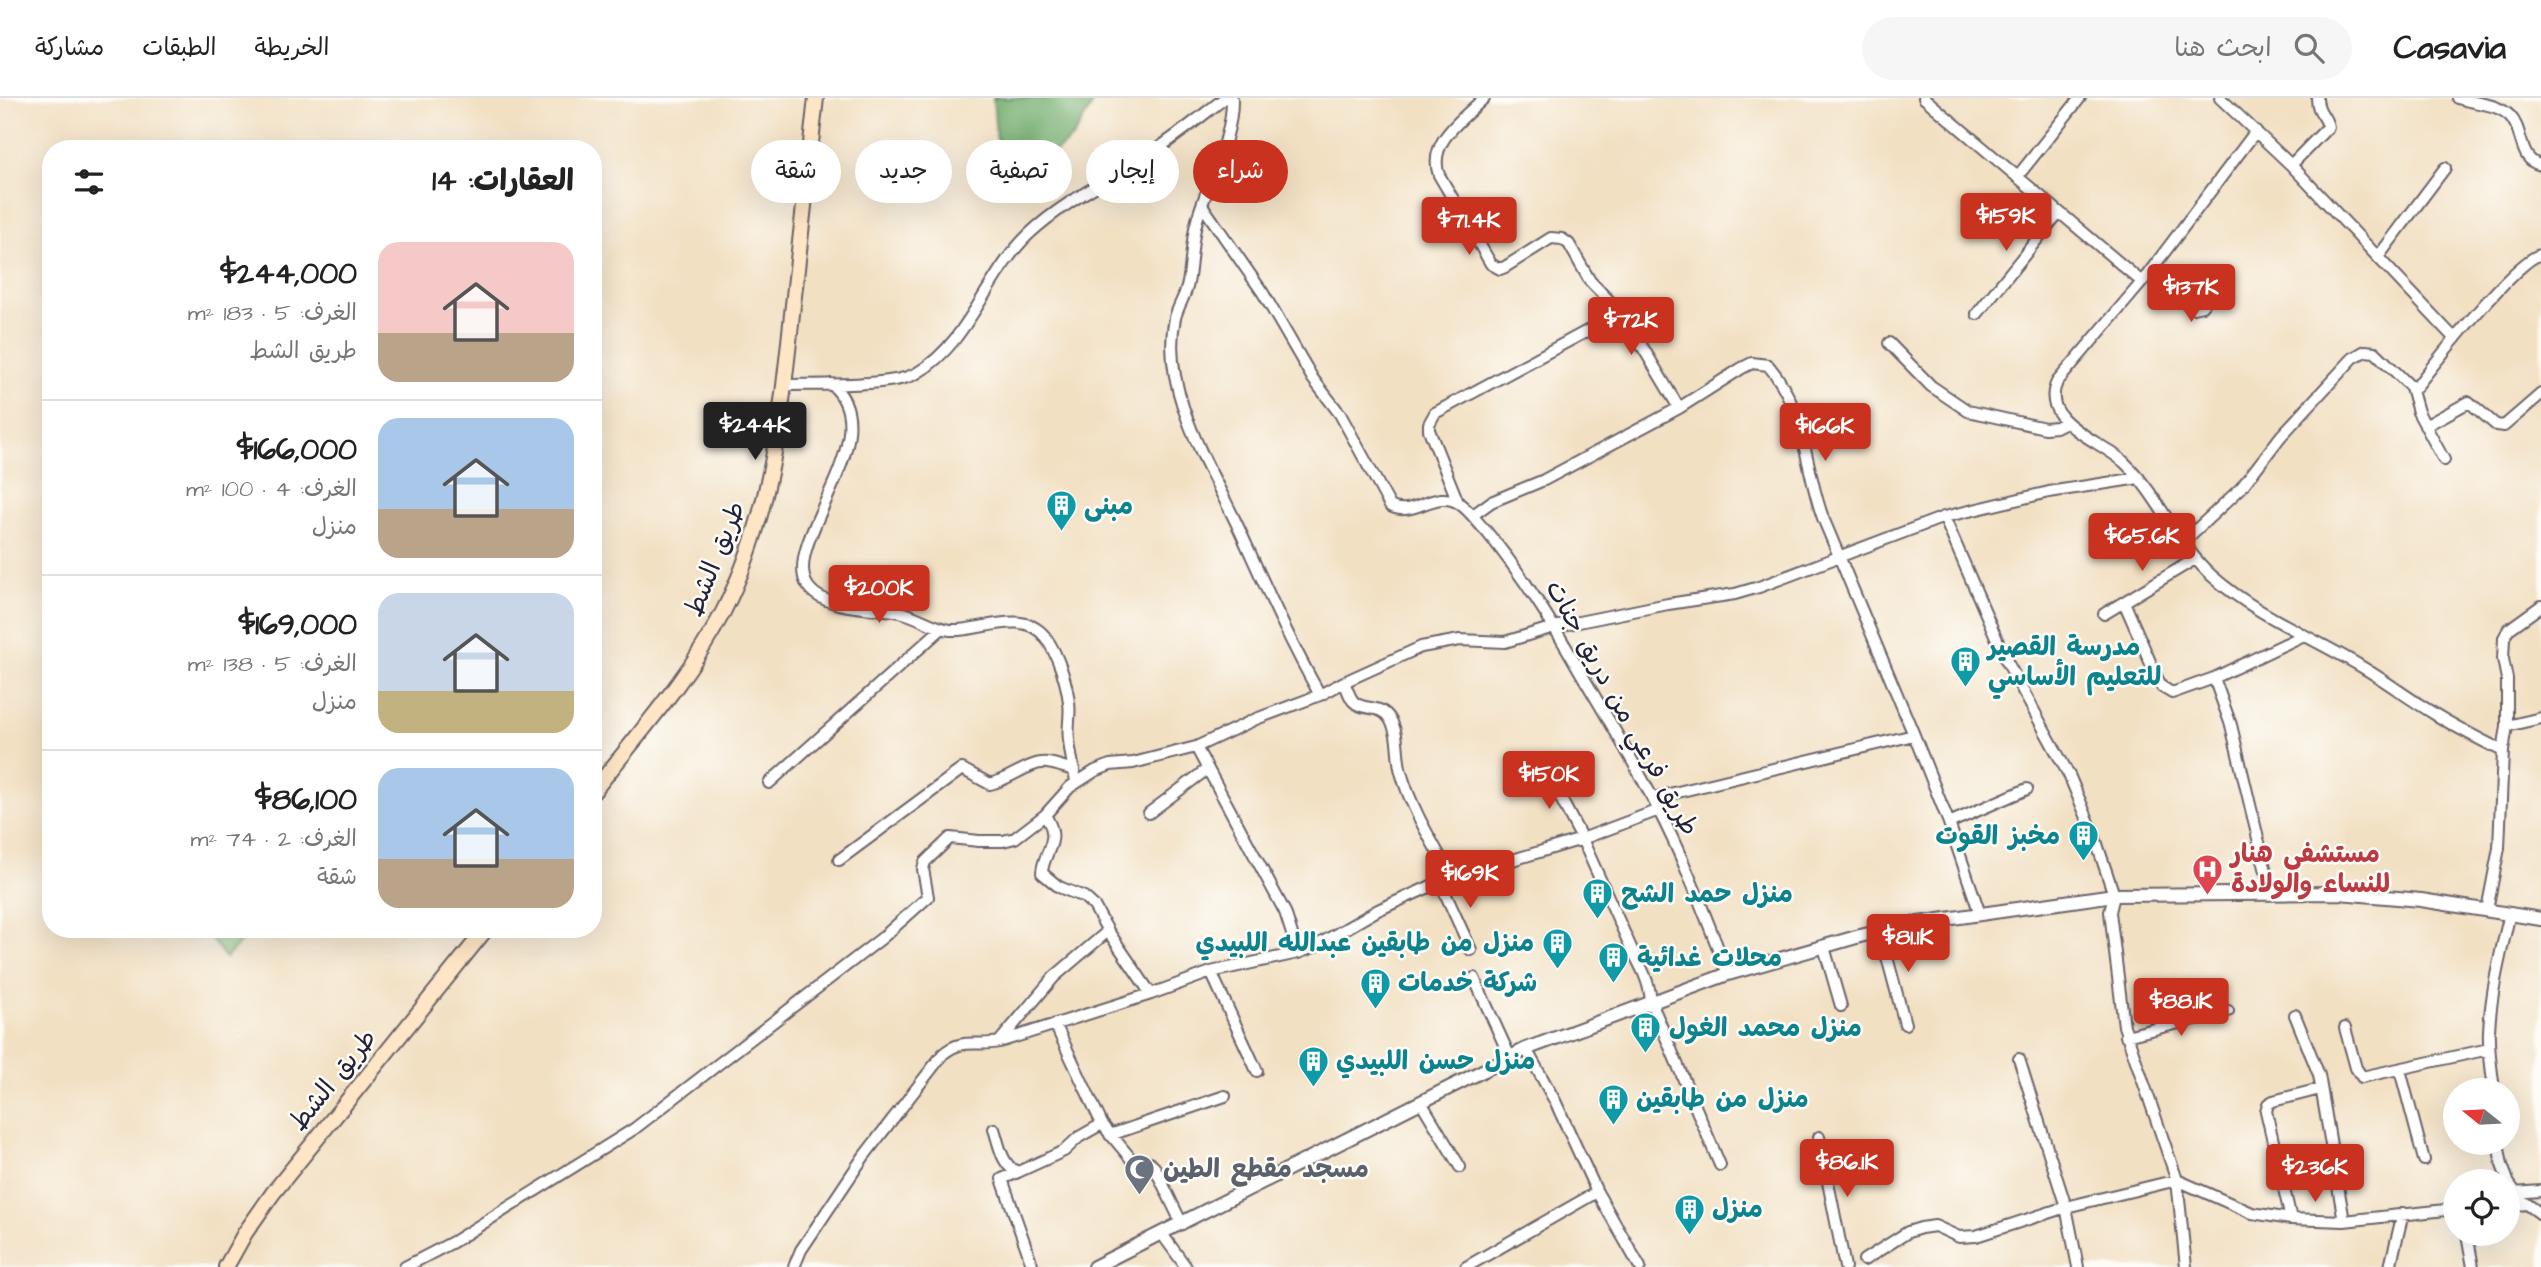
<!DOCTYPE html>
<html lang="ar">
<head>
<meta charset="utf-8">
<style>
	body { margin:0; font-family:"Architects Daughter","Playpen Sans Arabic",sans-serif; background:#f6f6f6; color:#222; direction:rtl; height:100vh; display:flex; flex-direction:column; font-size:26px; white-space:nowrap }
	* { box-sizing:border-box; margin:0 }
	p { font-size:23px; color:#767676 }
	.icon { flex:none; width:38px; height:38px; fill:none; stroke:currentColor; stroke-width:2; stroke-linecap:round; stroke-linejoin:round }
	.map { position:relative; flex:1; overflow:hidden; direction:ltr }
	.drawer { position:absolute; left:42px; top:42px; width:560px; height:798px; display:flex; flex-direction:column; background:#fff; border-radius:28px; box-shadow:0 7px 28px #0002; direction:rtl }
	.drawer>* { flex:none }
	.banner { position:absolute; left:623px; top:42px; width:665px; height:63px; direction:rtl; display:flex; gap:14px }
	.needle { width:46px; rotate:288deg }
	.controls { position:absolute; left:2443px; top:980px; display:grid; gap:14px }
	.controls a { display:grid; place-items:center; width:77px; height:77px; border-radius:50%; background:#fff; box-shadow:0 7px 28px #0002; font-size:35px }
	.price { position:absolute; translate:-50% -60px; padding:0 16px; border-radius:7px; background:#c8321e; color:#fff; font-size:23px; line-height:46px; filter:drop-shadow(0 2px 4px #0008) }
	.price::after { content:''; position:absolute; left:50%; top:42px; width:21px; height:16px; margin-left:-10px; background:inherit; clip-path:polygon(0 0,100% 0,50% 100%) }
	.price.current { background:#222; color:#fff }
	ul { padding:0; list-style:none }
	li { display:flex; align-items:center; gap:21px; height:175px; padding:0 28px }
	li+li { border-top:2px solid #e0e0e0 }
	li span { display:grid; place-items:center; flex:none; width:196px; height:140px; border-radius:21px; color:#555 }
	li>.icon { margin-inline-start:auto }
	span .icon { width:84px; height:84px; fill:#fffc; stroke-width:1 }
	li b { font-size:30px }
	h2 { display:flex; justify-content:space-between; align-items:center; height:84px; padding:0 28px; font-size:30px }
	.pill { padding:0 24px; border-radius:32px; background:#fff; box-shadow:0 7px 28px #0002; font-size:24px; line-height:63px }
	.pill.current { background:#c8321e; color:#fff }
	header { display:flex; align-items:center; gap:42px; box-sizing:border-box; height:98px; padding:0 35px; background:#fff; border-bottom:2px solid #e0e0e0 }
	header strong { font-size:33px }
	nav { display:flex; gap:38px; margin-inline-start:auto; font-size:24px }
	.search { width:490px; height:63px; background:#f6f6f6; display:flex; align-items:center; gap:18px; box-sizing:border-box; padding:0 24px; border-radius:38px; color:#767676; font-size:26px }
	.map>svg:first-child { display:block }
	.green { fill:#88c47a; stroke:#55735a; stroke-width:2 }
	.forest { fill:#6eaa6a; stroke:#486652; stroke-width:2 }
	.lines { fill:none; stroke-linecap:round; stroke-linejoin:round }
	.minor-casing { stroke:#6b646b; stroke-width:14 }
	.tertiary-casing { stroke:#6b646b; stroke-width:16 }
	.secondary-casing { stroke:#6b646b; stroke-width:18 }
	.minor { stroke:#fff; stroke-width:10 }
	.tertiary { stroke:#fff; stroke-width:12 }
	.secondary { stroke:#fde5c5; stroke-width:14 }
	.labels { text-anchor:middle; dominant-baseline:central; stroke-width:5; stroke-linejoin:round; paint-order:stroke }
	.culture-label { font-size:26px; font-weight:bold; fill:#0d838f; stroke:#fdfcf7; text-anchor:start }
	.street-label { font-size:26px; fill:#22223b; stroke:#fdfcf7 }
	.health-label { font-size:26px; font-weight:bold; fill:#be3a42; stroke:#fdfcf7; text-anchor:start }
	.worship-label { font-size:26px; font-weight:bold; fill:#5b616d; stroke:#fdfcf7; text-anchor:start }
</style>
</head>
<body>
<header>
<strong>Casavia</strong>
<div class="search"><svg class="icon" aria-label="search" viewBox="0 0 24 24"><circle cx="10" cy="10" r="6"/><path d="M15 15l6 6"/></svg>ابحث هنا</div>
<nav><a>الخريطة</a><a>الطبقات</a><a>مشاركة</a></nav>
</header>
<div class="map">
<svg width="2541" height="1169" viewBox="0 0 2541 1169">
	<rect width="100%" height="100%" fill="#fdfcf7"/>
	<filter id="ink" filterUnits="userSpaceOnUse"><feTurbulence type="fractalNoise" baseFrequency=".0143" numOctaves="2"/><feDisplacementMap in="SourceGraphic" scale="14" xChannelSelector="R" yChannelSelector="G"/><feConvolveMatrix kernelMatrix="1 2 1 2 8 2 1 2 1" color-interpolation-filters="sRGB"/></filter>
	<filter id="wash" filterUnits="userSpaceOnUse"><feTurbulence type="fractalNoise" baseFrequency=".00686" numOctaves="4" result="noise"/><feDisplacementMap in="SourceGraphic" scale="28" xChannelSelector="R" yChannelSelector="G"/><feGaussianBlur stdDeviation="1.57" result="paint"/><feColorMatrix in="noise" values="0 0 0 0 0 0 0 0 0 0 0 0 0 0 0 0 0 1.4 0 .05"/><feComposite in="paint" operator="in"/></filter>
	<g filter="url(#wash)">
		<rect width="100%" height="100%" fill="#f2e0c3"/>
		<path class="green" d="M203,831H287L246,838L226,860Z"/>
		<path class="forest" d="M993,0H1096L1073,39L1018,86L996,38Z"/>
	</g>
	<g filter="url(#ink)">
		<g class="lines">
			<defs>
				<path id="minor" d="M1232,0C1233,42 1208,83 1197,122C1191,143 1192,164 1188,185C1186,197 1178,208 1175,220C1159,292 1212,372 1241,435C1266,490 1290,544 1320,597
					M1484,0C1463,21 1427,44 1439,77L1491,166L1500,171L1505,169L1551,140L1562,141L1569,146L1590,183L1624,218
					M1924,0L2142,184
					M2220,0L2291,67L2455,241
					M2458,0C2475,6 2497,5 2510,18C2524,32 2518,63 2541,67
					M2256,33L2142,184L2057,284C2038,324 2101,342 2125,365C2159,398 2176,445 2212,478C2256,517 2312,539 2362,569C2386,583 2408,600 2433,615C2455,629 2479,641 2503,653
					M2291,67L2328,29C2326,17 2317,15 2317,0
					M2017,79L2080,0
					M1202,107L1263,195L1313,281L1340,316L1390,408C1413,421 1436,389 1460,406C1471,414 1477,424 1486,433C1518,471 1545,513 1570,556C1599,607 1631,657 1657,709C1685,763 1706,820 1728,876
					M2378,159L2445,70
					M2149,175L2193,210L2202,208L2226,177
					M1977,216L2059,114
					M1889,245L1931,288L1968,313L2045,330L2056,329L2066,324
					M831,286C891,336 784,440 806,485C820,513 875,509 900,514C918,518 933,530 950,532C981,534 1023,509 1046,540C1058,557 1067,585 1069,605C1071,617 1067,630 1069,642C1070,656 1074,670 1076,684
					M785,287C815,286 894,289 917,275C970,244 986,177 1029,136C1064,103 1108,83 1148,57C1175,40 1200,19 1225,0
					M2411,289L2418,314L2444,362
					M2425,328L2469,304L2496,327L2504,328L2541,296
					M1458,404L1429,332V326L1435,315L1602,225L1624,218L1679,310
					M1473,417L1491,404L1544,382L1679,310L1742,270L1752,265L1768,267C1806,311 1804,368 1823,420L1914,637L1949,725L1980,816
					M1944,419L2005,560L2069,677L2093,734L2114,797L2110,814L2124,928L2177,1082L2186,1169
					M2182,445L2241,390L2281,338L2353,260L2365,253L2375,254L2411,289L2417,288C2434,266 2520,157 2541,157
					M2124,504L2158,582L2162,589L2172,595L2214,580
					M2104,516L2195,461
					M1344,584C1347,590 1349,598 1353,603C1363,614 1380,605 1390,621C1400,637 1396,657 1401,674C1411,711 1434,747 1452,780
					M2507,628L2541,620
					M1196,649L1285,814L1298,855
					M1545,670L1582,741L1632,852C1641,868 1650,885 1651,904L1720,1067
					M769,685L941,531
					M1653,700L1914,637
					M1149,715L1206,672
					M1045,717C1048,722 1052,729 1052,734C1055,747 1042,760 1042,775L1059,789L1084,799L1094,808L1108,833L1151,896
					M1949,725L2027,691
					M839,762L962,671L990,686C1009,682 1030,663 1047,665C1056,666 1066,670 1074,672
					M1440,784L1471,852
					M2271,795L2231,627L2214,580L2304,537
					M2487,812L2499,750L2503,653L2507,628V581L2503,561L2504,540L2509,531L2541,508
					M1880,833L1905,926
					M1824,849L1841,908
					M1211,874L1257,973
					M1474,880L1510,959
					M2295,917L2319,977L2344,1123
					M1055,926L1102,1026L1132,1062L1150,1065L1155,1070L1182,1126
					M2345,930L2356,970L2362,979L2489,951
					M2126,938L2228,913
					M1000,943L1054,879L1108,833
					M1526,951L1555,1003L1597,1094L1640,1169
					M2019,961L2066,1109L2078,1169
					M2400,972L2424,1062
					M2494,992C2492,973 2488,952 2489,933C2491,892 2501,854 2510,815
					M1421,1004L1460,1069
					M994,1031C999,1046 1002,1069 1018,1074L1064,1053L1079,1039L1102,1026
					M1110,1037L1225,998
					M1819,1039L1845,1169
					M2498,1045L2502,1067L2508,1083
					M1018,1074L1002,1081L1033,1169
					M2508,1084L2520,1101L2541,1116
					M2514,1095L2541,1093
					M2508,1108L2527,1106
					M2291,1121L2266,1013L2268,1006L2273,1003L2320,991
					M1162,1136L1186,1169
					M2467,1136L2473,1169
					M1864,1162L1908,1134L1921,1130L1935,1128L1959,1139L1976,1138L2066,1109L2177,1082L2252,1115L2291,1121L2344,1123L2455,1111
					M405,1169L453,1144L634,1031L882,840L928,799L923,771L925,764L950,740L979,743H1003L1015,740L1045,717L1070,689L1095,673L1110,667L1133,665L1196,649L1256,621L1320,597L1344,584L1421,549L1460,542L1505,544L1554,529L1668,506L1735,496L1759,489L1944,419L2049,394L2139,380
					M794,1169L801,1152L864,1058L943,956C963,939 976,949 999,944L1151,896L1211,874L1298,855L1314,849L1378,812L1440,784L1582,741L1659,712
					M1466,1169L1597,1094
					M2390,1169L2403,1115"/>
				<path id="tertiary" d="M1094,1169L1526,951L1728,876L1860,838L1911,826L2114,797L2339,795L2421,802L2541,821"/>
				<path id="secondary" d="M593,694C639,635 689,580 723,514C771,420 781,319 792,216C800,144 808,72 816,0
					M226,1169L245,1135L273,1095L486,831"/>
			</defs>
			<use href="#minor" class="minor-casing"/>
			<use href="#tertiary" class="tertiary-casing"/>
			<use href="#secondary" class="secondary-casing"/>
			<use href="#minor" class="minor"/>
			<use href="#tertiary" class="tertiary"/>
			<use href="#secondary" class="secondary"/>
		</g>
	</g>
	<defs>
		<symbol id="building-pin" viewBox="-11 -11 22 30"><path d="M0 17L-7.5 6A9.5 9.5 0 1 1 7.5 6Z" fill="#0f9aa8" stroke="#fdfcf7"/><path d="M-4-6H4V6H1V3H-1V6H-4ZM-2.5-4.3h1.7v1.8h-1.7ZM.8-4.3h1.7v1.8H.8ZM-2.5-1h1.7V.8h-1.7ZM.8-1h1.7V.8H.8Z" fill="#fff"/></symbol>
		<symbol id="hospital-pin" viewBox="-11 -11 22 30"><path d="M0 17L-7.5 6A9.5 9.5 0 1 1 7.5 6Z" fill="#e0444e" stroke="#fdfcf7"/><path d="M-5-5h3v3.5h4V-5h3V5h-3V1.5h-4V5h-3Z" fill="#fff"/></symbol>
		<symbol id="mosque-pin" viewBox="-11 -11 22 30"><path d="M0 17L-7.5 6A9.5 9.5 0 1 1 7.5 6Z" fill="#6b7280" stroke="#fdfcf7"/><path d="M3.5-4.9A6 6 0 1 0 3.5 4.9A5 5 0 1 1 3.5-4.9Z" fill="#fff"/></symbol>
	</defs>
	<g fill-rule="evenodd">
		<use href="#building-pin" x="1044" y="390" width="35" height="47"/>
		<use href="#building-pin" x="1948" y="546" width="35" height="47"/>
		<use href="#building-pin" x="2066" y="720" width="35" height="47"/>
		<use href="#hospital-pin" x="2190" y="754" width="35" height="47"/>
		<use href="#building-pin" x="1580" y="778" width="35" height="47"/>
		<use href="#building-pin" x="1540" y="828" width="35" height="47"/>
		<use href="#building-pin" x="1596" y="842" width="35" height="47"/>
		<use href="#building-pin" x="1358" y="868" width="35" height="47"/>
		<use href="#building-pin" x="1628" y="912" width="35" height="47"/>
		<use href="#building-pin" x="1296" y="946" width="35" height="47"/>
		<use href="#building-pin" x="1596" y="984" width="35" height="47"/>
		<use href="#mosque-pin" x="1122" y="1054" width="35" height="47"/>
		<use href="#building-pin" x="1672" y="1094" width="35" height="47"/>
	</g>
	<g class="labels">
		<g class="culture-label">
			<text x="1084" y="408">مبنى</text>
			<text x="1988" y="549">مدرسة القصير<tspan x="1988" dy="30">للتعليم الأساسي</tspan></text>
			<text x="2060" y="738" text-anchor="end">مخبز القوت</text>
			<text x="1621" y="796">منزل حمد الشح</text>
			<text x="1534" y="845" text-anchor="end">منزل من طابقين عبدالله اللبيدي</text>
			<text x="1637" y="860">محلات غدائية</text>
			<text x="1398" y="885">شركة خدمات</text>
			<text x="1669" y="930">منزل محمد الغول</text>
			<text x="1336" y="963">منزل حسن اللبيدي</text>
			<text x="1636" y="1001">منزل من طابقين</text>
			<text x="1712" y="1111">منزل</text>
		</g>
		<g class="street-label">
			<text transform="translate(715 461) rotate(-68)">طريق الشط</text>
			<text transform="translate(1622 610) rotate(61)">طريق فرعي من دريق جنات</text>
			<text transform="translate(333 982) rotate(-51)">طريق الشط</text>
		</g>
		<g class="health-label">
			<text x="2231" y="756">مستشفى هنار<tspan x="2231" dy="30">للنساء والولادة</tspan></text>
		</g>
		<g class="worship-label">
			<text x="1163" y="1071">مسجد مقطع الطين</text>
		</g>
	</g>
</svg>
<div class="controls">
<a><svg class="needle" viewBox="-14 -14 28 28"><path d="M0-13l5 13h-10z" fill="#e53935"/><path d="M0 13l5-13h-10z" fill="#767676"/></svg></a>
<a><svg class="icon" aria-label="locate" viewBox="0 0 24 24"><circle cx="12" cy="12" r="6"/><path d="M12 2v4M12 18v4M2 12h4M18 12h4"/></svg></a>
</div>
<b class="price" style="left:2006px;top:155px">$159K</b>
<b class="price" style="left:1469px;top:159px">$71.4K</b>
<b class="price" style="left:2191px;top:226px">$137K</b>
<b class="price" style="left:1631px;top:259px">$72K</b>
<b class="price current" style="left:755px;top:364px">$244K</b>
<b class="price" style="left:1825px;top:365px">$166K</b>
<b class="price" style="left:2142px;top:475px">$65.6K</b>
<b class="price" style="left:879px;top:527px">$200K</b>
<b class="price" style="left:1549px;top:713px">$150K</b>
<b class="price" style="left:1470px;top:812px">$169K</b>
<b class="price" style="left:1908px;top:876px">$81.1K</b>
<b class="price" style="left:2181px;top:940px">$88.1K</b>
<b class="price" style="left:1847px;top:1101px">$86.1K</b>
<b class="price" style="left:2315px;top:1106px">$236K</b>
<div class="banner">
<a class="pill current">شراء</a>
<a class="pill">إيجار</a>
<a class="pill">تصفية</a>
<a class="pill">جديد</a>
<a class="pill">شقة</a>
</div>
<section class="drawer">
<h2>العقارات: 14<svg class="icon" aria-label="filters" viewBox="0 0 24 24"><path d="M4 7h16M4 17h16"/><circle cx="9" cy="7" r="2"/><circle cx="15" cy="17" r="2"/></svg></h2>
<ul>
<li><span style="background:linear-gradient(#f6c9c9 65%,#b9a48a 0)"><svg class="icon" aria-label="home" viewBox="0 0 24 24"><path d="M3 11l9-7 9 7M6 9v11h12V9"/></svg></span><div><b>$244,000</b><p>الغرف: 5 · 183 m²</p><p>طريق الشط</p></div></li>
<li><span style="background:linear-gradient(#a9c7e8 65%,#b9a48a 0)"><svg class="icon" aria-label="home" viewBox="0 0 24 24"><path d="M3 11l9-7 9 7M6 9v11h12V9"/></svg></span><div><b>$166,000</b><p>الغرف: 4 · 100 m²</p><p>منزل</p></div></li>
<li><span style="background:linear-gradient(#c9d6e8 70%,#c2b280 0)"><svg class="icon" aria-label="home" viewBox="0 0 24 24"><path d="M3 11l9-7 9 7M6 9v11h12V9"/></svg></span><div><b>$169,000</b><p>الغرف: 5 · 138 m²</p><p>منزل</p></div></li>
<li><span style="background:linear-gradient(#a9c7e8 65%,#b9a48a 0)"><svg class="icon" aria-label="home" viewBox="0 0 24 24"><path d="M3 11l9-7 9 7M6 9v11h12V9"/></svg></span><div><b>$86,100</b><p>الغرف: 2 · 74 m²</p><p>شقة</p></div></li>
</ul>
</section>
</div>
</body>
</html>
